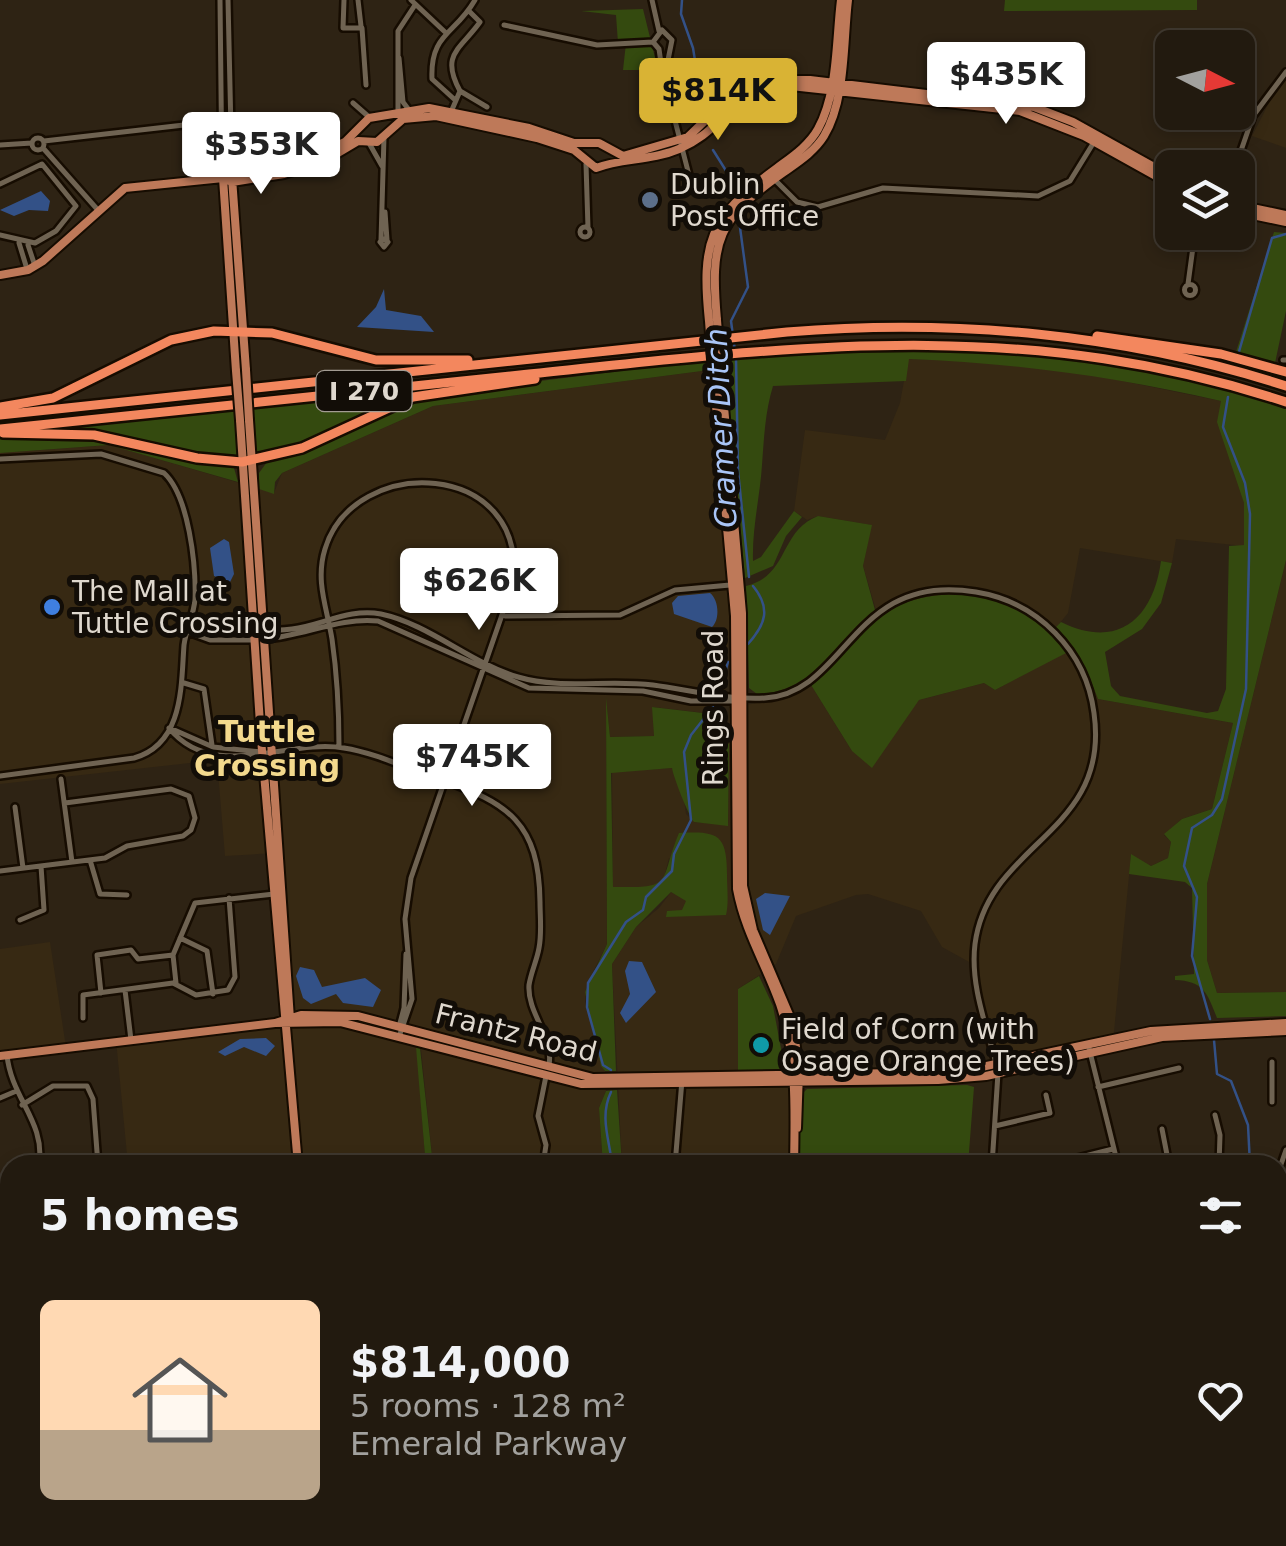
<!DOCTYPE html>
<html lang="en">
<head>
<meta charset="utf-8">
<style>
	body { margin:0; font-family:"DejaVu Sans",sans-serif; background:#2e271d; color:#f1f3f6; height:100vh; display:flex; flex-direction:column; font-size:38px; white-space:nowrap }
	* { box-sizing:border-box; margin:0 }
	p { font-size:32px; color:#a2a19e }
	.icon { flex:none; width:55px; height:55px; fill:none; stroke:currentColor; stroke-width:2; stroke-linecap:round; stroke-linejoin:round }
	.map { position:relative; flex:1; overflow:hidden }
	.panel { position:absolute; left:0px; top:1155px; width:1288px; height:392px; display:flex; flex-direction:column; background:#221a0f; border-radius:30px 30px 0 0; box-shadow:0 5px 15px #0003,0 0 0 2px #3f382f }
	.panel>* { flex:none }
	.needle { width:65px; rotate:96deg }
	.fabs { position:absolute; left:1155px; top:30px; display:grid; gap:20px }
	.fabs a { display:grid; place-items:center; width:100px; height:100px; border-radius:15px; background:#221a0f; box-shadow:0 5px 15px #0003,0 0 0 2px #3f382f; font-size:50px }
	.price { position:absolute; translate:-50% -85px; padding:0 22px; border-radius:10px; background:#fff; color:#222; font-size:32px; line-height:65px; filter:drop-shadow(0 2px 5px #0008) }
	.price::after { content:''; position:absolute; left:50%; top:60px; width:30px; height:22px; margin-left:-15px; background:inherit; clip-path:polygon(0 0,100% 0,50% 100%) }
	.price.current { background:#d9b334; color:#111 }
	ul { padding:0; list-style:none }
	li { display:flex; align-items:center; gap:30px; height:250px; padding:0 40px }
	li+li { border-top:2px solid #3f382f }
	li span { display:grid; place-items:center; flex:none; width:280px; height:200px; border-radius:15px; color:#555 }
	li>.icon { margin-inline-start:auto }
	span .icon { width:120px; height:120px; fill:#fffc; stroke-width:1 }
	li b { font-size:42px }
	h2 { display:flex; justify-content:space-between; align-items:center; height:120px; padding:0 40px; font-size:42px }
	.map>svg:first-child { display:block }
	.built { fill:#372913 }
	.green { fill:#344a0f }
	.water { fill:#335187 }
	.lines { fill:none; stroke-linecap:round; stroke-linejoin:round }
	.stream { stroke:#335187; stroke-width:2.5 }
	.minor-casing { stroke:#160c01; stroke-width:10 }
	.major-casing { stroke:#160c01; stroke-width:12 }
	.highway-casing { stroke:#160c01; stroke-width:14 }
	.minor { stroke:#6f6352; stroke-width:5 }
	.major { stroke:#be7959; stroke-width:8 }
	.highway { stroke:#f3875e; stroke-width:9 }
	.major-bridge-casing { stroke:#160c01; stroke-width:12; stroke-linecap:butt }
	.major-bridge { stroke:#be7959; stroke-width:8 }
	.service-dot { fill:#5c6f8a; stroke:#120d07; stroke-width:4 }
	.shop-dot { fill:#3f7fe0; stroke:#120d07; stroke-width:4 }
	.culture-dot { fill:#0f9aa8; stroke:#120d07; stroke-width:4 }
	.labels { text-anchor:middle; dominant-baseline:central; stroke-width:10; stroke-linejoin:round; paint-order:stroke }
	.shield { fill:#120d07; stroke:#a29b92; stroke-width:2.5 }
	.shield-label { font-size:25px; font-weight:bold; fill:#dfd8ce }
	.poi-label { font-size:28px; fill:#dfd8ce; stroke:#120d07; text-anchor:start }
	.street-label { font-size:28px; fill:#dfd8ce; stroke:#120d07 }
	.water-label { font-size:30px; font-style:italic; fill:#a9c5f7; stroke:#120d07 }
	.neighbourhood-label { font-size:30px; font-weight:bold; fill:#f3d98d; stroke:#120d07 }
</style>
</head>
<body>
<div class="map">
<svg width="1286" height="1546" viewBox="0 0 1286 1546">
	<rect width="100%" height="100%" fill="#2e2314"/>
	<path class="built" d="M1286,80V148L1252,136L1274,93Z
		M908,359L1001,362L1093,375L1221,401L1244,503V546L1176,539L1172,563L1080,548L1068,613L1051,634L1018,609L982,596H930L878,617L863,566L871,525L818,516L807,520L794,511L805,430L885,440L900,403Z
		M702,371L708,386L730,610L726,687L719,707H708L704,713L653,707L654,736L610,737L606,698L607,944L587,984L585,1003L605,1071L606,1091L599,1108L603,1165H433L421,1049L417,1047L425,1156L313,1165H128L116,1040L288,1020L275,853L225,856L217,760L0,784V453L110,445L274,493L282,473L433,406Z
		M1286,560V992L1217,993L1207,960V884Z
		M1073,648L1098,699L1233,723L1212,809L1182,819L1164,835L1171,842L1168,858L1151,866L1131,855L1113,1042L995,1071L971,963L942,947L921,911L868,894L856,895L796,916L776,964L738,989V1071L785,1070L801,1095L797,1165H622L612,964L636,927L659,908L671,892L726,915L669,858L663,881L655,887H613L612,772L672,768L682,786L686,814L694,822L728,825L729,708L790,697L811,685L852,751L919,700L984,683L995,690Z
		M50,942L67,1054L0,1062V949Z"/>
	<path class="green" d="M1005,0H1197V10L1004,11Z
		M643,9L658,70H623L626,43H618L616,15L581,11Z
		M1274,232L1286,233V311L1275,363L1236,352Z
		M905,347C1033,352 1164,364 1286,408V560L1207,884V960L1217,993L1286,992V1016L1217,1018C1207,992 1203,981 1175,980V976L1194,974L1192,888L1185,882L1129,874L1131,854L1151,866L1168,858L1171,842L1164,834L1182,819L1212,809L1233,723L1098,699L1087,671L1056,627L1061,622C1118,650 1153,619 1161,561L1172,563L1161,603L1142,629L1105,652L1111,686L1120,696L1207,713L1218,711L1226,689L1229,546L1244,545V503L1217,422L1221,401C1117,377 1015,363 909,359L906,381L773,386C765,412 764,438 762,465C760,497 752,527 753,561L761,557L794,511L802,517L786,536L773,566L745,578L725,358Z
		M708,360L702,371L433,406L282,473L275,482L274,494L259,489V473L267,462L294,454L393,407L445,393Z
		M409,392L407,397L296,447L257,457L251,409Z
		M236,410L239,458L212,457L70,427Z
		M76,436L227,466L234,468L238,482L109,445L0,453V437Z
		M818,516L872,525L863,566L875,610C834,641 815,693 757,694L749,688L746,586C789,576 779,531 818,516Z
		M967,594C1009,600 1041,619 1068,652L995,690L984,683L919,700L872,768L852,751L811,685C870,635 875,592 967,594Z
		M606,697L610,737L654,736L652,707L703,713L708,707H719L708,735L729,744L728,826L694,822C689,817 673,776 672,768L611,773L613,887C676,888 658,884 679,833C718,831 727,834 727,875C727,888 729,903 726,915L666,917L667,911L682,910L686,901L671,892L636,927L612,964L616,1071H605L601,1066L585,992L607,944Z
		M759,976L773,1006L785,1070L738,1072V989Z
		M416,1047L420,1048L433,1165H313L425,1156Z
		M967,1085L974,1087L968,1165H797L801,1095L807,1089Z
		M617,1090L622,1165H603L599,1108L606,1091Z
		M96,1538H101L102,1544L283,1538L285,1546H93Z
		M328,1538H587L554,1546H329Z
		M896,1538H972L987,1546L1000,1538L995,1546H905Z"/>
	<path class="water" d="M41,191L50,201L48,211L29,210L14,216L0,210Z
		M384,289L386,310L421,316L434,332L357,327L376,307Z
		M224,539L229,542L234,574L230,582L214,576L210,548Z
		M710,593C719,600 720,620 712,627L674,614L672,603L678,596Z
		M765,893L790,896L770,935L763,930L756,899Z
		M629,961L642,962L656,992L626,1023L620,1013L630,994L625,971Z
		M300,967L314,970L322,987L365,978L381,990L373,1007L343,1003L336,994L311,1004L303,998L296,976Z
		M266,1038L275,1046L266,1056L244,1047L225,1056L218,1052L240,1039Z
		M587,1538H896L905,1546H554Z"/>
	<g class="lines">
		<path class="stream" d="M682,0L681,14L693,48L703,110
			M713,150L735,185
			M735,351L731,321L748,287L739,220
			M1238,355L1272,238L1286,234
			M736,358L738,471L749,577
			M748,644C766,624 771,608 753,586
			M720,689L728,662
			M1210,1019L1192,956L1197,897L1184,866L1192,828L1212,815L1222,799L1246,689L1250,514L1245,483L1223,427L1228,397
			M1214,1040L1217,1074L1231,1081L1248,1125L1250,1165
			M611,1070L603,1065L587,1007L588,983L626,922L643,910L646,897L672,871L674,854L691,820L684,752L691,735L713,707
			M611,1092C599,1117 610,1141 612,1165
			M1278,1356L1282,1359L1278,1380
			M1278,1390L1286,1401
			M1286,1436L1280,1452L1286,1456
			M1284,1546L1286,1533"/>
		<defs>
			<path id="minor" d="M220,0L222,177
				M228,0L232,174
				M344,0L343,28H362L366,85
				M358,0L361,26
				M411,0L445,32
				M652,0L659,31
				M504,25L597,45L653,42
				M399,58L403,102L409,110
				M665,75L672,40L662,30L653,42L659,49L662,70L690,179
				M460,91L487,107
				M454,99L432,79C430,33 455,35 475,0
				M353,103L369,117
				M451,112L460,91C440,54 460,50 480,22L469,11
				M398,113V31L415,5
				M32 144a6 6 0 1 1 12 0a6 6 0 1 1-12 0Z
				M44,141L219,121
				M369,143L382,166
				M0,145L32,143
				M43,148L97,209
				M586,164L588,228
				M1235,168L1253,116L1286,72
				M775,180L797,202L818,207L883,188L1038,196L1070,181L1094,142
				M0,184L42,164L76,206L56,231L35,243L0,235
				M385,212L387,240
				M580 232a5 5 0 1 1 10 0a5 5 0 1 1-10 0Z
				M384,239L388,242L384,247L380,242Z
				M381,240L384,137
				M19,243L27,269
				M28,245L35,266
				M1188,284L1193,247L1207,232
				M1184.5 290a5.5 5.5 0 1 1 11 0a5.5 5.5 0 1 1-11 0Z
				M1283,360H1286
				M0,459L101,454L164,473C189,496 196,565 195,599C194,615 186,629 184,645C181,685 184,744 134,758L0,776
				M505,616L620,615L675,590L730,585
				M187,631C221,628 257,633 292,629C323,625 349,608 381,614C429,624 470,663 518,677C562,690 608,679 653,685C690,690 727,700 765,698C848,693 851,571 976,592C1038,602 1086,651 1094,713C1111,834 988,842 975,944C970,984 986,1025 996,1063
				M188,632L210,640H254
				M265,639C304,636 339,617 378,621L529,688L643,691L691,701H736
				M184,683L204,689L212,745
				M169,728C213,783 288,738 344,748C376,753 408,769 439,779C509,803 539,823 540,902C540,916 542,933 539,948C537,960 531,972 529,985C527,1013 554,1037 549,1065
				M172,729L213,747L261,752
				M339,747C339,712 337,674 332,639C327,608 315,581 325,549C354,453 528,459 513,583L411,878L405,919L412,999L400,1034
				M61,779L72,862
				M15,807L23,868
				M90,860L100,894L127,895
				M0,871L105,858L127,846L183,836L191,830L195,818L189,796L171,789L65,803
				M20,920L44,910L41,866
				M180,938L207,951L213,994
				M176,983L173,955L195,903L274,894
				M125,990L131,1040
				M101,993L97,955L131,950L138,959L173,955
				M83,1018V995L173,983L196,995L228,990L235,977L229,898
				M399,1027L404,1008L406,954
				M1088,1044L1118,1165
				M7,1055C11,1098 46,1122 39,1165
				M1272,1062V1102
				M1098,1087L1179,1068
				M0,1098L14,1092
				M22,1105L53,1086H87L93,1099L98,1165
				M1215,1115L1220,1135L1219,1165
				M995,1126L1050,1113L1046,1095
				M1162,1129L1169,1165
				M543,1165L546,1145L538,1116L546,1076
				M675,1165L682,1080
				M992,1165L998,1073
				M1049,1165L1113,1149
				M1278,1173L1286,1150
				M1,1218L10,1227
				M0,1219L10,1210
				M1278,1253L1286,1262
				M0,1288L10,1286
				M0,1335L10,1338
				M0,1391L10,1393
				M0,1510L10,1507
				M1182,1546L1183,1538"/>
			<path id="major" d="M223,178L232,182L284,174L326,160L358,141L377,142L403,119L436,116L537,138L574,150L596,168C622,158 651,161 679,149C726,129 725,95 791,86L1020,111L1084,136L1172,185
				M223,178L236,371
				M232,178L246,370
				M1238,205L1286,215
				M1238,212L1286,222
				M0,275L28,270L43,261L125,188L223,178L298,163L345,142L369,118L429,108L529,128L574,143H599L623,156L688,137L718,108L746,90L780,80H810L1034,107L1073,122L1172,177
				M717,320C710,240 717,219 784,172C798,162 814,152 824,136C846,100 843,41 848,0
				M709,321C701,243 709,218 773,171C790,158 808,147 818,129C838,93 836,40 841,0
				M713,372L735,616L737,889C745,932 766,964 780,1004C797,1054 795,1113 794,1165
				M721,372L742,613L743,886L753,930L793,1024L799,1071L797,1128
				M240,420L261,739L298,1165
				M249,420L290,1019
				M275,1023L301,1015L358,1016L593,1078L958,1072L1151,1031L1286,1023
				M0,1056L275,1023L340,1022L581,1084L938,1080L986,1076L1162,1037L1286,1031
				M0,1451L10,1452
				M1096,1538L1114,1546"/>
			<path id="highway" d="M1097,336L1221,354L1286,372
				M0,407L53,398L171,340L214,331L272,333L376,360H468
				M0,415L787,332C954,318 1126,334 1286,386
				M0,429C173,411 347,393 520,375C789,347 1022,315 1286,402
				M3,433L94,435L197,458L242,462L302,448L413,397L535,379"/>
		</defs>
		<use href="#minor" class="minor-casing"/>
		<use href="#major" class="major-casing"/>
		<use href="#highway" class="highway-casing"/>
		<use href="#minor" class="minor"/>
		<use href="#major" class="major"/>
		<use href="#highway" class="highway"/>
		<defs>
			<path id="major-bridge" d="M717,320L721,372
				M709,321L713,372
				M246,370L249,420
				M236,371L240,420"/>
		</defs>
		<use href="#major-bridge" class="major-bridge-casing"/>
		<use href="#major-bridge" class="major-bridge"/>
	</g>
	<circle class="service-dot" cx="650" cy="200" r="10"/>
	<circle class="shop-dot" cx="52" cy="607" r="10"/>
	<circle class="culture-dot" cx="761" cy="1045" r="10"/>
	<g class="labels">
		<rect class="shield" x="316.5" y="371" width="95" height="40" rx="8"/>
		<g class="shield-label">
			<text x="364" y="391">I 270</text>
		</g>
		<g class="poi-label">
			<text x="670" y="184">Dublin<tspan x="670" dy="32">Post Office</tspan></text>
			<text x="72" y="591">The Mall at<tspan x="72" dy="32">Tuttle Crossing</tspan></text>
			<text x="781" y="1029">Field of Corn (with<tspan x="781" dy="32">Osage Orange Trees)</tspan></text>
		</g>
		<g class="street-label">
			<text transform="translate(713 708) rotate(-90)">Rings Road</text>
			<text transform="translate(516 1033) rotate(14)">Frantz Road</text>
		</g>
		<g class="water-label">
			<text transform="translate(721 428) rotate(-93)">Cramer Ditch</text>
		</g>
		<g class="neighbourhood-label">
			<text x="267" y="731">Tuttle<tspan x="267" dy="34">Crossing</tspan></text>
		</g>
	</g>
</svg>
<div class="fabs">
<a><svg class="needle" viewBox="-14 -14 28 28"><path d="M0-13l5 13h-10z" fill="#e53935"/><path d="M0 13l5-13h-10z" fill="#a2a19e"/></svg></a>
<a><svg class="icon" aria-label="layers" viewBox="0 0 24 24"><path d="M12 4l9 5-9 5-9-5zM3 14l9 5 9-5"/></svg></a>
</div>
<b class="price" style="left:1006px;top:127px">$435K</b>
<b class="price current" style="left:718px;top:143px">$814K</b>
<b class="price" style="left:261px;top:197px">$353K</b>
<b class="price" style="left:479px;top:633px">$626K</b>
<b class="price" style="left:472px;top:809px">$745K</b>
<section class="panel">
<h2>5 homes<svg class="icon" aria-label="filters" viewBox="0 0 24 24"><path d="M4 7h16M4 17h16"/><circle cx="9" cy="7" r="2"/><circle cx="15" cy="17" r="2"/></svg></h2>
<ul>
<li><span style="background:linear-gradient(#ffd9b3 65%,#b9a48a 0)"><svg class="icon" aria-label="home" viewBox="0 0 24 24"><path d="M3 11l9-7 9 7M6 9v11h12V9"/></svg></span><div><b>$814,000</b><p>5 rooms · 128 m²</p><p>Emerald Parkway</p></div><svg class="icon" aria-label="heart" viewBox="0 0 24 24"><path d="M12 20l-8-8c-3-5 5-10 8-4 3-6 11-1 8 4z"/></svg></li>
</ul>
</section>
</div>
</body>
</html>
